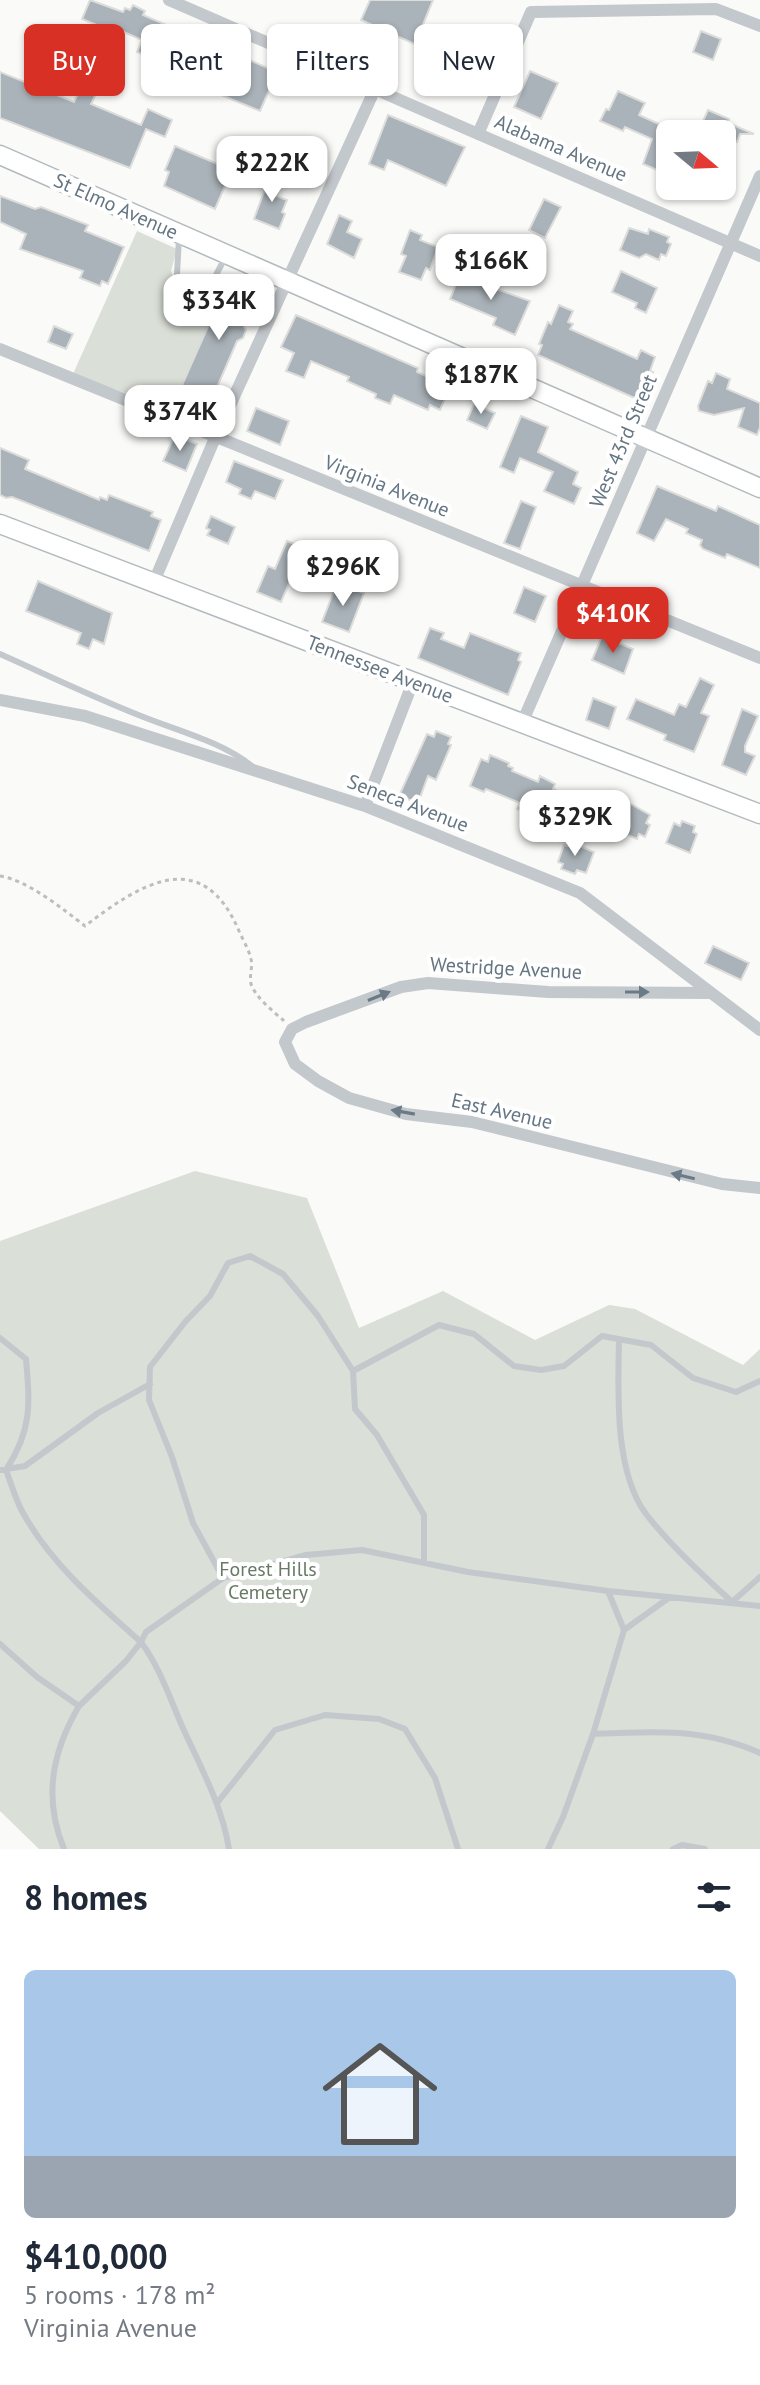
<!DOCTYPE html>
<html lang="en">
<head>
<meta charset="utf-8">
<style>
	body { margin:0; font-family:"PT Sans",sans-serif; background:#f6f6f7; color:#1f2937; height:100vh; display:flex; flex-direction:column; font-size:30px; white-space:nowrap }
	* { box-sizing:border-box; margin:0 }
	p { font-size:26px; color:#747a83 }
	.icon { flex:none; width:44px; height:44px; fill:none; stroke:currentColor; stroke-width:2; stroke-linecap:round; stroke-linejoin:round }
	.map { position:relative; height:1849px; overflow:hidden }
	.panel { display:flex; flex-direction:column; background:#fff; flex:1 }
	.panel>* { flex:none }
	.banner { position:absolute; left:24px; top:24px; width:712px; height:72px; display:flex; gap:16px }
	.needle { width:52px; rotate:109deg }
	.tools { position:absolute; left:656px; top:120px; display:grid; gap:16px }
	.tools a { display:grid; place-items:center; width:80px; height:80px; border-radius:12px; background:#fff; box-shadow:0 2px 6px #0004; font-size:40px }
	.price { position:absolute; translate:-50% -68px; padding:0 18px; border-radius:16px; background:#fff; color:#222; font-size:26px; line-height:52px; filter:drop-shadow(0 2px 4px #0008) }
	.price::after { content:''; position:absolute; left:50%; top:48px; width:24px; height:18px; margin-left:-12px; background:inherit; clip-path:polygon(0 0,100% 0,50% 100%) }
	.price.active { background:#d93025; color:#fff }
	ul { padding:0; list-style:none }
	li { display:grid; align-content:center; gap:16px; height:424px; padding:0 24px }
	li+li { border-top:2px solid #e0e1e3 }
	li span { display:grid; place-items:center; height:248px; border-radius:12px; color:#555 }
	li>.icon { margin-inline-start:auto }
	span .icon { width:144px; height:144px; fill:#fffc; stroke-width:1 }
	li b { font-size:34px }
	h2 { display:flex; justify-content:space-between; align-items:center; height:96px; padding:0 24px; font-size:34px }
	.chip { padding:0 28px; border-radius:12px; background:#fff; box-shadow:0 2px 6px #0004; font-size:28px; line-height:72px }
	.chip.active { background:#d93025; color:#fff }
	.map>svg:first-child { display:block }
	.green { fill:#dadfd7 }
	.building { fill:#aab3b9; stroke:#dcdcda; stroke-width:2 }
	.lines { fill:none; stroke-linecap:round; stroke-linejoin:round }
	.secondary-casing { stroke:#b3babf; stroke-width:21 }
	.path { stroke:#bbbfc2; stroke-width:3; stroke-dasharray:4 4; stroke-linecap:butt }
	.lane { stroke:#c3c8cc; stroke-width:6 }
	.street { stroke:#c3c8cc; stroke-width:12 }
	.secondary { stroke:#fff; stroke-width:18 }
	.oneway { fill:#6a7a87 }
	.labels { text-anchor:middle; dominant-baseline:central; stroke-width:8; stroke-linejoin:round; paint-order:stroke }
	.street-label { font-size:20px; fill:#657683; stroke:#fff }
	.park-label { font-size:20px; fill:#687a64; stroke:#fff }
</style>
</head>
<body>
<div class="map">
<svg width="760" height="1849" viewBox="0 0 760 1849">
	<rect width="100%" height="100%" fill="#fafaf8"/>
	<path class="green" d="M137,231L177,249L171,271L177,287C197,300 207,284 223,292L182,385L194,391L192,395L217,405L210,424L73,374Z
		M195,1171L307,1198L359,1328L443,1291L535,1340L609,1305L635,1309L743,1365L760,1349V1849H39L0,1811V1241Z"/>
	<path class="building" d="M90,0L123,12L125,8L130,10L133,5L145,11L143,15L217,47L219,42L240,52L238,55L270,69L268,72L276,75L260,111L185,80L187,75L174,67L137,52L142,40L108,25L106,29L82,19Z
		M370,0H433L420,32L471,52L473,46L498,56L482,93L420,70L426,49L361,20Z
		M47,29L70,38L63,55L41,45Z
		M701,31L721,39L713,60L693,52Z
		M89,71L104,78L91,104L141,125L148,109L172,120L165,137L146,129L130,168L0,118V72L74,102Z
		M530,71L558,83L541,119L514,107Z
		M618,91L645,103L639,115L670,129V146L662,166L659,165L657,170L643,164L652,139L625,127L623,131L600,121L606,109L609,110Z
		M708,110L729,119L728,123L754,134H740L737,142L734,141L722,169V134H697Z
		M388,115L465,147L446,186L388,160L384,170L369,164Z
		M175,146L232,170L215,209L164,186L169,172L165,170Z
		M300,150L323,158L315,178L292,168Z
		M271,173L284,178L276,196L287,200L282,212L285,214L279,229L254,219Z
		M0,196L35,209L41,207L88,225L85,231L124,247L108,284L102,281L100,286L80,278L83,271L20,249L26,234L0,222Z
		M544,199L561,207L545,238L529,230Z
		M339,215L352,221L347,232L362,239L354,258L327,244Z
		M629,228L648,234L649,229L669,237L667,242L671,244L666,256L661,254L659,260L646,254L639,258L620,250Z
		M410,230L422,235L420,240L438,247L430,270L426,268L421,280L399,272L406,256L401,254Z
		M462,270L475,276L473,281L530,301L515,335L493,325L496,318L450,299Z
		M621,271L657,288L646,313L635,308L637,303L612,292Z
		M226,286L257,298L244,327L246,330L243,338L237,341L212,399L182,385Z
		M559,305L573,311L568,322L573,324L570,329L637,359L641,350L655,357L650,371L653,372L639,400L538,355L542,345L539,344L548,322L551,324Z
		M296,315L418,368L417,372L445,385L441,394L446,397L440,410L430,405L428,410L394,395L390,404L375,398L376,394L347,381L349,377L311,361L304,378L286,371L294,353L281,347Z
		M54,326L73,334L66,349L48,342Z
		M716,373L730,379L727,389L760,403V427L757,435L738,427L744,408L714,415L699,411L698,406L708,381L712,383Z
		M474,404L495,413L487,429L467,420Z
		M256,408L289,421L280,445L247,431Z
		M521,416L548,427L538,452L578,472L573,484L581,488L574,504L544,491L553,472L520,458L514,473L500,467Z
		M175,435L197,444L186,471L163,461Z
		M0,448L29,460L25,469L99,500L100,497L107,500L109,495L153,512L151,516L161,520L149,551L12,497L6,498L0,495Z
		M234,461L283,480L275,499L255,491L251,499L239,494L241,489L226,482Z
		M657,486L716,511L718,506L760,525V568L727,554L725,558L703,549L700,545L702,540L686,533L688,529L666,519L654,541L637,533Z
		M521,501L536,507L520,549L504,543Z
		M211,516L235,527L228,544L207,535L210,530L206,528Z
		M287,541L308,549L300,567L297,565L281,602L257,592L268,566L275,569Z
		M38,581L112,613L104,644L93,639L89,649L77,644L81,633L26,611Z
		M337,583L364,593L349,632L322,622Z
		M524,587L546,596L535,622L514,613Z
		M430,628L444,633L441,639L464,648L470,633L521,653L518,660L521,662L508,695L418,658Z
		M602,636L633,649L624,674L592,660Z
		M700,678L714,685L701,713L709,716L694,752L664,740L666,735L627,719L636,699L674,715L679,704L686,707Z
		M593,698L616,707L609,729L586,720Z
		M742,709L758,716L745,746V752L755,756L746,775L722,765Z
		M436,731L451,737L448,744L451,745L436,780L428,776L418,803L399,796L427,734L434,737Z
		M490,755L509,763L508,766L513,768L512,771L538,782L540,776L555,784L553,789L556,790L543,820L517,809L520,803L486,789L484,792L470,786L481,759L488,762Z
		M629,803L650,815L646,823L650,825L645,837L639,834L637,839L623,833L625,829L620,827Z
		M682,821L695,826L693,832L697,834L690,853L666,843L674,823L680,826Z
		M570,842L594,852L586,873L577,870L575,874L561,869L563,864L558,862L564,845L568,846Z
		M713,946L749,963L741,980L705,963Z"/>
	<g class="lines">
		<defs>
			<path id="secondary" d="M0,155L760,488
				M0,524L760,814"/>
		</defs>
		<use href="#secondary" class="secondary-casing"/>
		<path class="path" d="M0,876C27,880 63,909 85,926C140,884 202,844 239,931C243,940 249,950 251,959C253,967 249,976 251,984C256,998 273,1011 284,1021"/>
		<path class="lane" d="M179,238L177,275C185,290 194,291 210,286L225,258
			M0,654C47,675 93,697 141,716C178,731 220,741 252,766
			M0,1338L26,1359C30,1405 32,1430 6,1470C11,1483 15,1498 22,1511C50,1563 97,1603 141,1642L126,1661L79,1706L37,1677L0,1644
			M619,1340C618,1391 614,1471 646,1514C671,1546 703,1575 732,1602L760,1577
			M353,1371L355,1409L377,1435L424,1515V1562
			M0,1470L25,1466L98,1413L150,1384
			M223,1578L193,1523L172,1457L149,1400L150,1367L185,1322L210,1296L228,1263L250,1256L283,1274L318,1316L353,1371L439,1325L474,1334L514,1366L541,1370L564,1366L602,1336L651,1345L693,1378L736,1392L760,1381
			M608,1591L624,1630
			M593,1734C653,1731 704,1728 760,1753
			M217,1803L275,1730L325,1715L379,1719L405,1729L435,1778L458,1849
			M64,1849C43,1798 52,1752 79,1706
			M229,1849C222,1805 200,1766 182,1726C169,1696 160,1668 141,1642L146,1632L223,1578L306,1555L362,1550L468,1572L608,1591L760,1606
			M548,1849L563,1817L593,1734L624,1630L670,1597
			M673,1849L682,1845L705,1849"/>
		<path class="street" d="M169,0L760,256
			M478,134L531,12L716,9L760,26
			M0,349L760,658
			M153,584L215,438L375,89
			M0,700L85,716L365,806L580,893L760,1030
			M522,723L760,176
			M365,806L413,682
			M711,993L548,992L428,983L401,987L306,1022L292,1029L285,1042L295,1064L318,1081L349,1098L406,1114L472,1122L722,1184L760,1188"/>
		<use href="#secondary" class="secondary"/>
	</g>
	<defs><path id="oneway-solid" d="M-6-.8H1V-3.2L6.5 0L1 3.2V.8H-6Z" transform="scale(2)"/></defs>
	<g class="oneway">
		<use href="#oneway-solid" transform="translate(637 992)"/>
		<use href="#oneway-solid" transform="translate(379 996) rotate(-22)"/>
		<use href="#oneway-solid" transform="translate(403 1112) rotate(-170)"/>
		<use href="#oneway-solid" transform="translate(683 1176) rotate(-167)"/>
	</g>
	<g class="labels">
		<g class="street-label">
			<text transform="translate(561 148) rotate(23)">Alabama Avenue</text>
			<text transform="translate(116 206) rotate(24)">St Elmo Avenue</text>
			<text transform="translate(623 441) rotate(-67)">West 43rd Street</text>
			<text transform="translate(387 486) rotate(22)">Virginia Avenue</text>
			<text transform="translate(380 669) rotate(21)">Tennessee Avenue</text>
			<text transform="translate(408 803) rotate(21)">Seneca Avenue</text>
			<text transform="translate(506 968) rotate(3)">Westridge Avenue</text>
			<text transform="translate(502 1111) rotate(13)">East Avenue</text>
		</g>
		<g class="park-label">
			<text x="268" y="1569">Forest Hills<tspan x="268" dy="23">Cemetery</tspan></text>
		</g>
	</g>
</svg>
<div class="tools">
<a><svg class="needle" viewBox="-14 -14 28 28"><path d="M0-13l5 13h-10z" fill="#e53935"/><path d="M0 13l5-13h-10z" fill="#747a83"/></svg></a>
</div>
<b class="price" style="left:272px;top:204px">$222K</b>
<b class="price" style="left:491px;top:302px">$166K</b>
<b class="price" style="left:219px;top:342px">$334K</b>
<b class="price" style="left:481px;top:416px">$187K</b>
<b class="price" style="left:180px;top:453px">$374K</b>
<b class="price" style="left:343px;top:608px">$296K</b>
<b class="price active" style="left:613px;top:655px">$410K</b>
<b class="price" style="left:575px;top:858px">$329K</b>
<div class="banner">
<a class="chip active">Buy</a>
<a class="chip">Rent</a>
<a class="chip">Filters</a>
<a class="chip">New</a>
</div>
</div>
<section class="panel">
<h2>8 homes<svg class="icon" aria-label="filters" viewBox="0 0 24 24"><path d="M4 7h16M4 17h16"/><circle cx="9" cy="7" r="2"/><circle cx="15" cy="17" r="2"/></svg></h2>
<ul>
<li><span style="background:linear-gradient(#a9c7e8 75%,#9aa5b1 0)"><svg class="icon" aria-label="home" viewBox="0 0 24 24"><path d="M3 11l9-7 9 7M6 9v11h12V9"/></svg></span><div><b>$410,000</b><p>5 rooms · 178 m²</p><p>Virginia Avenue</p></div></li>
</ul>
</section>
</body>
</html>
